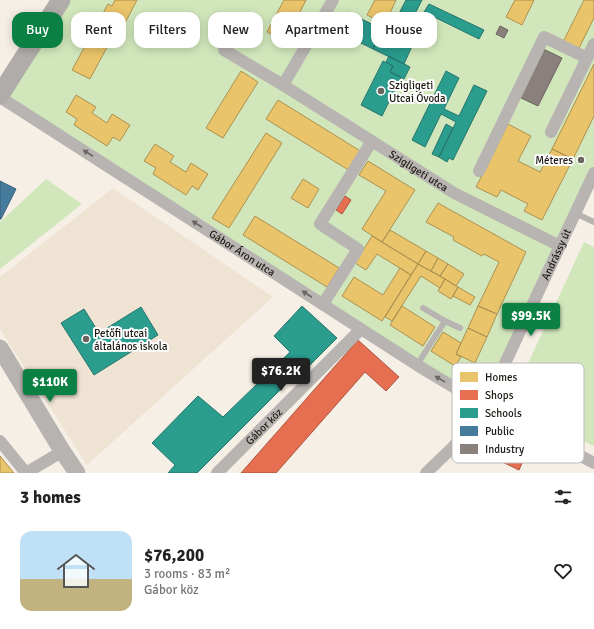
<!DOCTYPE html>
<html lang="en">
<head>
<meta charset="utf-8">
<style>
	body { margin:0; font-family:Signika,sans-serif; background:#f2f2f2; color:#222; height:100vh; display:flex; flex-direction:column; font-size:15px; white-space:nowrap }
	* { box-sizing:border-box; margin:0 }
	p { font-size:13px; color:#767676 }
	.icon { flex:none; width:22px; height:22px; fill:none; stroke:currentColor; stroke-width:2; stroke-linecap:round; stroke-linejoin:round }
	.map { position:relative; height:473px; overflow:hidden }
	.drawer { display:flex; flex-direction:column; background:#fff; flex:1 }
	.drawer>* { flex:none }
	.banner { position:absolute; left:12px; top:12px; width:570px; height:36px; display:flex; gap:8px }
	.price { position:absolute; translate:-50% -34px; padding:0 9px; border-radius:4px; background:#0b8043; color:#fff; font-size:13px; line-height:26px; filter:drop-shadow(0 1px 2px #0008) }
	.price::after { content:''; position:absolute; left:50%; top:24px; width:12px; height:9px; margin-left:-6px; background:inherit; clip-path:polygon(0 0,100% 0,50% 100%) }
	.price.active { background:#222; color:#fff }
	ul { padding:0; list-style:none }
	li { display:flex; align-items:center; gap:12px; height:100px; padding:0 20px }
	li+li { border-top:1px solid #e0e0e0 }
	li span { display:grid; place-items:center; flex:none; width:112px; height:80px; border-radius:12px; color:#555 }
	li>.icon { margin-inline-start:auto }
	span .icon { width:48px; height:48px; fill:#fffc; stroke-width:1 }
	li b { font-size:17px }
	h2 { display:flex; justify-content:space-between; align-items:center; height:48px; padding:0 20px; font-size:17px }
	.pill { padding:0 14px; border-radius:12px; background:#fff; box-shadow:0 2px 10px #0003; font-size:14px; line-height:36px }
	.pill.active { background:#0b8043; color:#fff }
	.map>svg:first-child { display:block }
	.built { fill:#efe3d3 }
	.green { fill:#d1e7bb }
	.homes { fill:#e9c46a; stroke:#ac9150 }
	.shops { fill:#e76f51; stroke:#aa553f }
	.schools { fill:#2a9d8f; stroke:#26756a }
	.public { fill:#457b9d; stroke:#395e74 }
	.industry { fill:#8a817c; stroke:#69625d }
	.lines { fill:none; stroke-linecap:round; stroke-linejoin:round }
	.service { stroke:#b8b4b2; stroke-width:6 }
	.minor { stroke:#b8b4b2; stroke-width:12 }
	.secondary { stroke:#b7b3b0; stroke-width:17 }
	.primary { stroke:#b0aca9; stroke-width:19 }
	.oneway { fill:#6a6663 }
	.poi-dot { fill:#69645e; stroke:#fff; stroke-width:1.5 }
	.labels { text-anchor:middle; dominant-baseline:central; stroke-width:4; stroke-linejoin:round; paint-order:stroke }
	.poi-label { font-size:11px; fill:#1d1914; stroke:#fff; text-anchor:start }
	.street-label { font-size:11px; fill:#1d1914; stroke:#fff }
	.key { fill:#fff; stroke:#bbbab8; stroke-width:1 }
	.key-label { font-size:11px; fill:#1d1914 }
</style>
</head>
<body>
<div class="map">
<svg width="594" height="473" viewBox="0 0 594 473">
	<rect width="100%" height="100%" fill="#f6efe6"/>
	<path class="built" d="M113,188L273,297L87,465L0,329V277Z"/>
	<path class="green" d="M66,0H594V169L482,403L2,97Z
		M46,179L82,204L0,269V222Z
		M584,242L594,247V446L508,407Z"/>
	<path class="homes" d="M115,0H137L125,23L121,21L90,79L72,70L108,4L112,6Z
		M284,0H306L285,41L267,32Z
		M375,0H396L385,24L367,15Z
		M515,0H534L522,25L506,17Z
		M584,0H594V18L578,50L563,42Z
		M594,64V116L573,159L552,149Z
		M241,71L258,82L223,138L206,128Z
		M76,95L96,107L92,113L107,123L112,114L130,125L120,141L113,137L107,146L74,125L77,119L66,112Z
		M278,100L362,152L350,171L266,119Z
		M508,124L531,136L518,161L540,172L552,149L573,159L542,220L524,211L528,204L501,190L497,197L476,187Z
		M266,133L282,143L229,228L212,218Z
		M155,144L174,156L170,162L186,172L191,163L208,174L198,190L192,186L186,195L153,174L156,168L144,161Z
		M368,161L415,190L382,242L362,229L386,191L359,175Z
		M303,179L319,189L308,208L291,198Z
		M438,203L526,252L497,314L478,306L499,262L484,254L482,256L453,240L454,237L426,222Z
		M255,216L339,268L327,287L243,235Z
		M390,230L426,251L418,264L382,242Z
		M372,236L418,264L411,275L377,254L366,270L355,263Z
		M426,251L438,258L431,271L418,264Z
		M438,258L448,264L440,276L431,271Z
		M418,264L445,279L440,288L421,276L392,321L385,317Z
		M448,264L464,274L456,286L440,276Z
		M400,268L411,275L382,321L342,296L354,277L383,295Z
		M445,279L458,287L451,299L438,291Z
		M458,287L475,297L470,305L453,296Z
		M402,306L435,327L423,346L390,325Z
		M478,306L497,314L487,337L468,328Z
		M468,328L487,337L475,363L456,354Z
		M443,332L461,343L456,354L461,357L455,366L431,351Z
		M0,456L14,473H0Z"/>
	<path class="shops" d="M345,196L351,200L342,214L336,210Z
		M358,340L399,377L386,391L365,372L276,473H241Z
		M498,422L533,438L519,470L484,453Z"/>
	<path class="schools" d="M406,0H422L405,33L392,27Z
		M429,4L484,30L479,39L424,12Z
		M347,12L382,29L373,49L337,31Z
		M382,29L413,44L404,64L373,49Z
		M389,56L410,67L404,79L390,72L393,66L386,62Z
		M383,61L393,66L390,72L401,77L382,116L361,105Z
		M446,71L459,78L444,109L459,116L474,85L487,91L453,160L449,158L447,162L439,157L456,122L441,114L425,147L412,140Z
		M446,124L453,128L439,157L432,154Z
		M302,306L337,338L308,367L305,365L197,473H168L175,465L152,443L198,396L223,417L290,352L274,336Z
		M141,307L158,335L94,375L61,323L84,309L99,333Z"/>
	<path class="public" d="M0,181L16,189L1,219H0Z"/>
	<path class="industry" d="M500,26L508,30L504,38L496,34Z
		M541,48L562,58L538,106L517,96Z"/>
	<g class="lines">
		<path class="service" d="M575,213L594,222
			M423,308L445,321L460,328
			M417,365L445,321"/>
		<g class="minor">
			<path id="s1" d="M224,50L283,85L454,193L560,246"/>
			<path d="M283,85L333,0"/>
			<path id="s2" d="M0,97L417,365L485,406L594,463"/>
			<path d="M551,132L594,44"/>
			<path d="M479,171L544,37L587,58"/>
			<path d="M323,304L358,249L320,224L372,141"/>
			<path d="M0,441L26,473"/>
			<path d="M26,473L63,451"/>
			<path id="s3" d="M217,473L361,329"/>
			<path id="s4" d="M426,473L453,447L473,424L485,406L594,173"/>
		</g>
		<path class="secondary" d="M0,348L61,449L77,473"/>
		<path class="primary" d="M0,95L19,65L61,0"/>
	</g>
	<defs><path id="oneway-solid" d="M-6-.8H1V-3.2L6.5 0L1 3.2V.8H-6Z"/></defs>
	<g class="oneway">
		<use href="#oneway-solid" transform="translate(88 153) rotate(-147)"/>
		<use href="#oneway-solid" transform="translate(197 224) rotate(-147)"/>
		<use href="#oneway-solid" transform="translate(307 294) rotate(-147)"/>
		<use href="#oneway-solid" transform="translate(440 379) rotate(-149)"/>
	</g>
	<g class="poi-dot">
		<circle cx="381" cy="91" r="4"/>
		<circle cx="581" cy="160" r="4"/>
		<circle cx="86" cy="339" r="4"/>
	</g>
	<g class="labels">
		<g class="poi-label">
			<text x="389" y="85">Szigligeti<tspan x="389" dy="13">Utcai Óvoda</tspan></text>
			<text x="573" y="160" text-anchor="end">Méteres</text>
			<text x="94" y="333">Petőfi utcai<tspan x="94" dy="13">általános iskola</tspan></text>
		</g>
		<g class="street-label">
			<text stroke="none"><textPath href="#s1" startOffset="229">Szigligeti utca</textPath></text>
			<text stroke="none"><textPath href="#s2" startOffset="288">Gábor Áron utca</textPath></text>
			<text stroke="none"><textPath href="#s4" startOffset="257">Andrássy út</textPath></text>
			<text stroke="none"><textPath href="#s3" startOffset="66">Gábor köz</textPath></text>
		</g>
	</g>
	<rect x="452" y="363" width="132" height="100" rx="6" class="key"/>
	<rect x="460" y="372" width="18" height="10" fill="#e9c46a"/>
	<rect x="460" y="390" width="18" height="10" fill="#e76f51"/>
	<rect x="460" y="408" width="18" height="10" fill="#2a9d8f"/>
	<rect x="460" y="426" width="18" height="10" fill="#457b9d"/>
	<rect x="460" y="444" width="18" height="10" fill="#8a817c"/>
	<g class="key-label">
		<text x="485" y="381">Homes</text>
		<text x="485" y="399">Shops</text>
		<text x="485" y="417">Schools</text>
		<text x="485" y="435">Public</text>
		<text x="485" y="453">Industry</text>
	</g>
</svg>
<b class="price" style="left:531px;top:337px">$99.5K</b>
<b class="price active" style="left:281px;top:392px">$76.2K</b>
<b class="price" style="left:50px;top:403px">$110K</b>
<div class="banner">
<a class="pill active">Buy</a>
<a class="pill">Rent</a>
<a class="pill">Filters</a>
<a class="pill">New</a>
<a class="pill">Apartment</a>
<a class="pill">House</a>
</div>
</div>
<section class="drawer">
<h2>3 homes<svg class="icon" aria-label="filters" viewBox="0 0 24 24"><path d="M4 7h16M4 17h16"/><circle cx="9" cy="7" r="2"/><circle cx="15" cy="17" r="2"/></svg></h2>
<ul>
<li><span style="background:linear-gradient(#bfe0f5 60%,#c2b280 0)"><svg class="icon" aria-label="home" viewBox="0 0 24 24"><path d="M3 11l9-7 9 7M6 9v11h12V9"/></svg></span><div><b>$76,200</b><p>3 rooms · 83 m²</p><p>Gábor köz</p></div><svg class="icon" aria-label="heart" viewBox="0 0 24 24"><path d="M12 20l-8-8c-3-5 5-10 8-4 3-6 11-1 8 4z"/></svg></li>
</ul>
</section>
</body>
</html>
